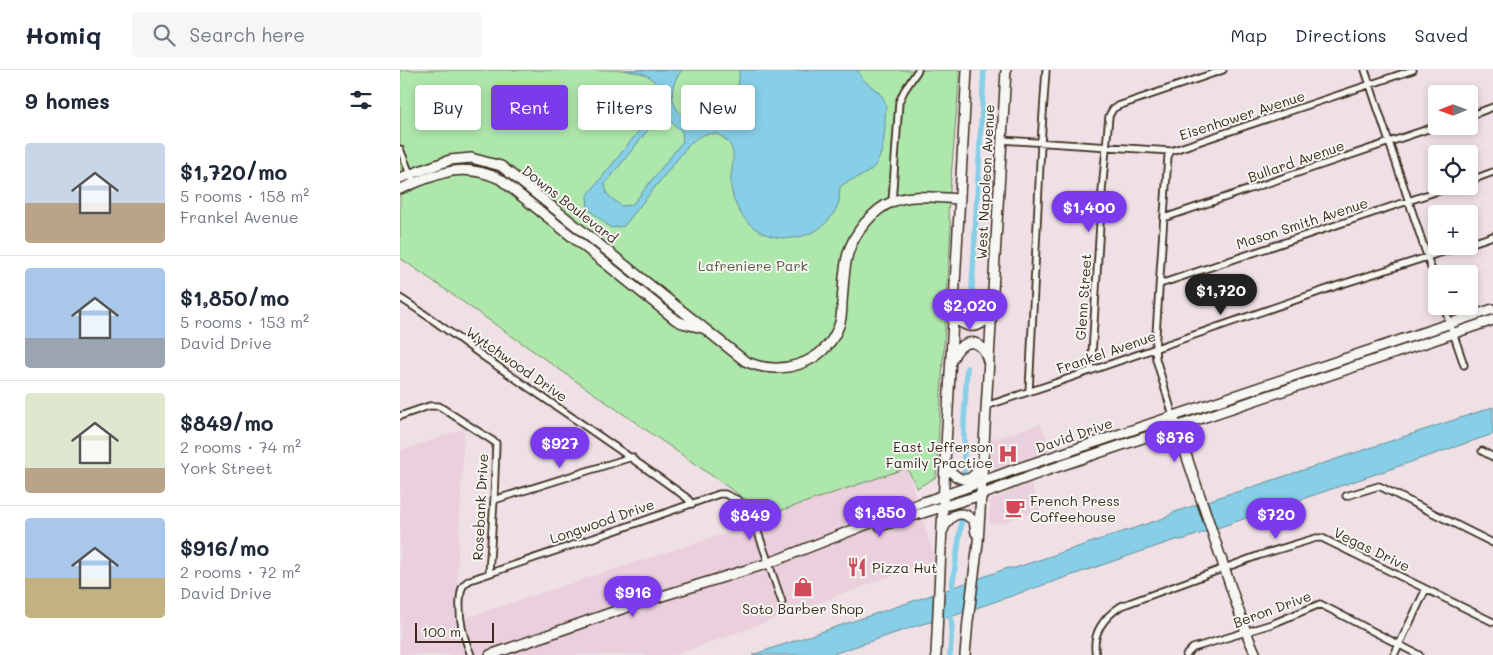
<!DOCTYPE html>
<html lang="en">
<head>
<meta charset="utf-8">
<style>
	body { margin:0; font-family:Mali,sans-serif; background:#f6f6f7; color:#1f2937; height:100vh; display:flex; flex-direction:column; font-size:19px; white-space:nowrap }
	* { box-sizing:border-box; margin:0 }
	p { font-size:16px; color:#747a83 }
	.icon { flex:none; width:28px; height:28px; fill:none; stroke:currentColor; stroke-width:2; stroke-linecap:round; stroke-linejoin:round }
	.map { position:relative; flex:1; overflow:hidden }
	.details { display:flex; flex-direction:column; background:#fff; width:400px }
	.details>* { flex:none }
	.banner { position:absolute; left:15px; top:15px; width:475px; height:45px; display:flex; gap:10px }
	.needle { width:32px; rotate:269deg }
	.buttons { position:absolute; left:1028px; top:15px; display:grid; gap:10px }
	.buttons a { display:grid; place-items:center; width:50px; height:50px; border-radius:5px; background:#fff; box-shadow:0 2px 8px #0003; font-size:25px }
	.scale { position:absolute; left:15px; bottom:12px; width:79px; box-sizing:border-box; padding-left:5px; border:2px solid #3b2a1e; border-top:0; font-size:14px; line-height:18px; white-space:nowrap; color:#3b2a1e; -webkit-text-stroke:4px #f6f6f2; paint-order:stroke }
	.price { position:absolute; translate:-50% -42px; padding:0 11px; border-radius:18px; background:#7c3aed; color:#fff; font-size:16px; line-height:32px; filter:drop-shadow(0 1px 2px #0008) }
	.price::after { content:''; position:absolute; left:50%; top:30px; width:15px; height:11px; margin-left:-8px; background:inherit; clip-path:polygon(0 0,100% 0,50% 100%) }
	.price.current { background:#222; color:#fff }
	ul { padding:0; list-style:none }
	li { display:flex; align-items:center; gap:15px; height:125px; padding:0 25px }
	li+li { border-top:1px solid #e0e1e3 }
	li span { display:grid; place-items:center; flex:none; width:140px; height:100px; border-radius:5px; color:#555 }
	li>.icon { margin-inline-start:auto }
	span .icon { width:60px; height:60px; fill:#fffc; stroke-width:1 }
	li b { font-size:21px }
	h2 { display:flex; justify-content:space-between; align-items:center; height:60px; padding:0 25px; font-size:21px }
	.tag { padding:0 18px; border-radius:5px; background:#fff; box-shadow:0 2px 8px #0003; font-size:18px; line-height:45px }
	.tag.current { background:#7c3aed; color:#fff }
	header { display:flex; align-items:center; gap:30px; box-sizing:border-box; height:70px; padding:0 25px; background:#fff; border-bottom:1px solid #e0e1e3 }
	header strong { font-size:24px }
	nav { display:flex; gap:28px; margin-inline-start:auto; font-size:18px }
	.search { width:350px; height:45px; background:#f6f6f7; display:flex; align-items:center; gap:12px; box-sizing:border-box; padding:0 18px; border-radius:5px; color:#747a83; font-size:19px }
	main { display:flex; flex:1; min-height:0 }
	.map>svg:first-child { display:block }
	.built { fill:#ead0dc }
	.green { fill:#aee7ab; stroke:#748864 }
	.water { fill:#86cfe7; stroke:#688d97; fill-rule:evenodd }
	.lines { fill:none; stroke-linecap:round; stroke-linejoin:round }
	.canal { stroke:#86cfe7; stroke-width:5.5 }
	.street-casing { stroke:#3b2a1e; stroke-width:9 }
	.secondary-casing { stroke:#3b2a1e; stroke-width:12 }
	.street { stroke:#f6f6f2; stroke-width:5.5 }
	.secondary { stroke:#f6f6f2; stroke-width:9 }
	.labels { text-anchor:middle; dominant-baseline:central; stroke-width:4; stroke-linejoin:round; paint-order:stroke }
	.street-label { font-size:14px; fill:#3b2a1e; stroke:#f6f6f2 }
	.park-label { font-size:14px; fill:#585941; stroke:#f6f6f2 }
	.poi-label { font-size:14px; fill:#3b2a1e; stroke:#f6f6f2; text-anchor:start }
</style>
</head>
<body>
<header>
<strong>Homiq</strong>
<div class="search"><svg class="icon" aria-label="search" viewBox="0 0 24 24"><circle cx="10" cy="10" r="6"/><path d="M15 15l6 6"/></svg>Search here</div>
<nav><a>Map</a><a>Directions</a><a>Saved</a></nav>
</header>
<main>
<section class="details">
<h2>9 homes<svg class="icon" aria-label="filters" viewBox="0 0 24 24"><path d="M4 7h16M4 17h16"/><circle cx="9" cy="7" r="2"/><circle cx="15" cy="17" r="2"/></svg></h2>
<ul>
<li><span style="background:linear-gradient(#c9d6e8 60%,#b9a48a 0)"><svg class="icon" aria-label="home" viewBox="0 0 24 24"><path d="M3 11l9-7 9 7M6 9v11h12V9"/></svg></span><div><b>$1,720/mo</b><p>5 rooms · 158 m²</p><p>Frankel Avenue</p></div></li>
<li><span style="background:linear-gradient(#a9c7e8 70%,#9aa5b1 0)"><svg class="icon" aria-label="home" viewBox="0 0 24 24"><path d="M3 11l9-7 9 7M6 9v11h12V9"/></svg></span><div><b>$1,850/mo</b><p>5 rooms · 153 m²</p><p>David Drive</p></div></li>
<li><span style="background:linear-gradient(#dfe7d0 75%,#b9a48a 0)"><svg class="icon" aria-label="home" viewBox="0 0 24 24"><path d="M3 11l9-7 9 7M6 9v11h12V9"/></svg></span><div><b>$849/mo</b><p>2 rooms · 74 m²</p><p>York Street</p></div></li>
<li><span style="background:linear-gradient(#a9c7e8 60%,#c2b280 0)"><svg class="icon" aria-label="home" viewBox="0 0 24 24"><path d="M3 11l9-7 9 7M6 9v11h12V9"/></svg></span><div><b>$916/mo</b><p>2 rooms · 72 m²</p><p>David Drive</p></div></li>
</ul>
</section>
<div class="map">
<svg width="1093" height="585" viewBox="0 0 1093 585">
	<rect width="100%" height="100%" fill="#efe0e5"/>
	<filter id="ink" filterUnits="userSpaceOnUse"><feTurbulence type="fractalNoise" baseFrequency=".02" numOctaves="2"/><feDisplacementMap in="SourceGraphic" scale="10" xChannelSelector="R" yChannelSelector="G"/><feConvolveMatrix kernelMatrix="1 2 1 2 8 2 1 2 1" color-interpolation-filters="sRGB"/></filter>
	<g filter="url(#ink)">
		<path class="built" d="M641,354L651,381H646L595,399L588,394L589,372L592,369Z
			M64,359L55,551L369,449L368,445L507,398L535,490L276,585H0V381Z
			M631,413L640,439L628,444L599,454L589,453L591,430Z"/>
		<path class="green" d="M0,0H560L548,143L551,156L536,407L517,418L507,398L368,445L0,188Z"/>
		<path class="water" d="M224,0H282C274,10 270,20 274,33C279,48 296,57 312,48C326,40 344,17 338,0H458V2C465,16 484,20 486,36C484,56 487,90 468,102C459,108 448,110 440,117C439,122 440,127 439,132C435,144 426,155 415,161C400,169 387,170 371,166C346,159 329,133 331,107C332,95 337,81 327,71C314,57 298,65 288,76L224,156L211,158L188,139L187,126L253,43C262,30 261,11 244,4C238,2 230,2 224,0ZM266,48L282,61L283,71L232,135L221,136L207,124L205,114L256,50Z
			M1093,337V364L782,470H775L553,546L519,555L430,585H352L546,520L608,498H615L767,447L772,443L831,423L837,422Z"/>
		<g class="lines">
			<path class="canal" d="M571,238L584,0
				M564,405V352L567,298
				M551,525L562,448
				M550,585L552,556L550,539"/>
			<defs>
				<path id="street" d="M965,0L1036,213
					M1069,46L1093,37
					M601,70L771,81L1013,0
					M0,79L14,114
					M771,81L768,86L755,279L756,289L773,346
					M1069,111L1093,102
					M492,132L499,32L504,21L518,0
					M764,148L1037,56
					M1069,174L1093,166
					M760,214L1053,116
					M0,228C29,246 56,267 84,287C152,334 220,379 287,428L292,434
					M1044,236L1064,295
					M691,301L702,121L709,46L713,39L718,36L823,0
					M629,322L641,73L646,0
					M586,336L658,312L939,215L1062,176
					M0,346L29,336H39L96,373L94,430L89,503
					M1082,381L1093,387
					M946,426L979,416L1093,473
					M94,430L232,387
					M71,585C63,565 59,552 60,530C61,520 61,515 70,510L217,460L319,424H325L338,430L351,442L382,532
					M696,585C691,564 704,547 721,536L860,485L916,468H922L1093,552
					M786,585L793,578L872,554L920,534L1019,585
					M994,585L1026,519"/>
				<path id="secondary" d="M0,108L50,90L71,88L101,96L345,291C379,307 423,295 438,258C442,250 442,240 442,232C445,199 443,179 465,153C472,145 481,136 492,132C512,123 538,128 560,129
					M0,119C38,104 60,91 100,109L276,250L282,253L302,258
					M555,239L559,251C573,261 584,256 590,241
					M553,288C558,275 572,266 583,279C585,282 587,287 588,291
					M775,352L846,562L856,585
					M545,393C556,412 572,417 581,393
					M480,456L581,425L642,402L1093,250
					M543,460C547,450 555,441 566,445C567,446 572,449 573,450C575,453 575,459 576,463
					M90,585L236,534L369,493L521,433L562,419L616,399L1093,239
					M536,585L545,393L567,0
					M565,585L568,551L578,473L581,425L606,0"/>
			</defs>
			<use href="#street" class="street-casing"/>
			<use href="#secondary" class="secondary-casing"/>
			<use href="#street" class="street"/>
			<use href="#secondary" class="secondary"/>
		</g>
	</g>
	<defs>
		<symbol id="hospital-bare" viewBox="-9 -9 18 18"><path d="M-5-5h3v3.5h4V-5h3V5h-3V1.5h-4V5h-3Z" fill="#d1495b" stroke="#f6f6f2" stroke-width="2.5" paint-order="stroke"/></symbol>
		<symbol id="cafe-bare" viewBox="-9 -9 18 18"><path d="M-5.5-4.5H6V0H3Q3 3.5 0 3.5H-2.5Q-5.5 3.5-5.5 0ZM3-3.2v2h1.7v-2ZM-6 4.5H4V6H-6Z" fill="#d1495b" stroke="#f6f6f2" stroke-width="2.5" paint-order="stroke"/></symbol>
		<symbol id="restaurant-bare" viewBox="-9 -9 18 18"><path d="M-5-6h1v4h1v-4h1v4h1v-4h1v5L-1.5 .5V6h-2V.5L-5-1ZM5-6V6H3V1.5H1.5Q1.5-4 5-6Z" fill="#d1495b" stroke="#f6f6f2" stroke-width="2.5" paint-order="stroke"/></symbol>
		<symbol id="shop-bare" viewBox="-9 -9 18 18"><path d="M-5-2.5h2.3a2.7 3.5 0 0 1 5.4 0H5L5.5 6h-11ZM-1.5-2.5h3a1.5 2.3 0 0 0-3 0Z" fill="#d1495b" stroke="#f6f6f2" stroke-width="2.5" paint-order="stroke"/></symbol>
	</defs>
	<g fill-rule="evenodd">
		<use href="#hospital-bare" x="594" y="370" width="28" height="28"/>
		<use href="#cafe-bare" x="601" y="424" width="28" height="28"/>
		<use href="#restaurant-bare" x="443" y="483" width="28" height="28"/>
		<use href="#shop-bare" x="389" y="503" width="28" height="28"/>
	</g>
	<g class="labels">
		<g class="street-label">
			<text transform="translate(842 45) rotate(-18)">Eisenhower Avenue</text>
			<text transform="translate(896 91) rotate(-19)">Bullard Avenue</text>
			<text transform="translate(585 112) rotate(-87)">West Napoleon Avenue</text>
			<text transform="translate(170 134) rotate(38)">Downs Boulevard</text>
			<text transform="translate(902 153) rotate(-18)">Mason Smith Avenue</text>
			<text transform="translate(683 227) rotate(-86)">Glenn Street</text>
			<text transform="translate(706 282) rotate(-19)">Frankel Avenue</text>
			<text transform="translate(117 294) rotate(35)">Wytchwood Drive</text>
			<text transform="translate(674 365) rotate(-19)">David Drive</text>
			<text transform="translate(80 437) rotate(-87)">Rosebank Drive</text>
			<text transform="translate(202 451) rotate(-19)">Longwood Drive</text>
			<text transform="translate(972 479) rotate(26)">Vegas Drive</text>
			<text transform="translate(872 539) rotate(-20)">Beron Drive</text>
		</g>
		<g class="park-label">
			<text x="353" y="195">Lafreniere Park</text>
		</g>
		<g class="poi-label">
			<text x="593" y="376" text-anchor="end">East Jefferson<tspan x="593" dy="16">Family Practice</tspan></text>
			<text x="630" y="430">French Press<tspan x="630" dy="16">Coffeehouse</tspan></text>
			<text x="472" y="497">Pizza Hut</text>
			<text x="403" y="538" text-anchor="middle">Soto Barber Shop</text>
		</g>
	</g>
</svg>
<div class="buttons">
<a><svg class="needle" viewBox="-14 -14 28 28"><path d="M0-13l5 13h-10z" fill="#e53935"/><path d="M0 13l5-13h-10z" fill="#747a83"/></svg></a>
<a><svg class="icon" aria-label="locate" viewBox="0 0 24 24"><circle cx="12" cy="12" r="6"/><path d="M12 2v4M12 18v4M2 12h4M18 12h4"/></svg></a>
<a>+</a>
<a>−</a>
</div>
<div class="scale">100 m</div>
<b class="price" style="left:689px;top:163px">$1,400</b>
<b class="price current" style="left:821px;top:246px">$1,720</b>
<b class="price" style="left:570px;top:261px">$2,020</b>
<b class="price" style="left:775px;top:393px">$876</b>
<b class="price" style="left:160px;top:399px">$927</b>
<b class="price" style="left:480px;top:468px">$1,850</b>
<b class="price" style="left:876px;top:470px">$720</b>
<b class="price" style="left:350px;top:471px">$849</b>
<b class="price" style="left:233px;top:548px">$916</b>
<div class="banner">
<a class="tag">Buy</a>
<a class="tag current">Rent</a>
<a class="tag">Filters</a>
<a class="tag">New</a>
</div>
</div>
</main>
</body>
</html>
